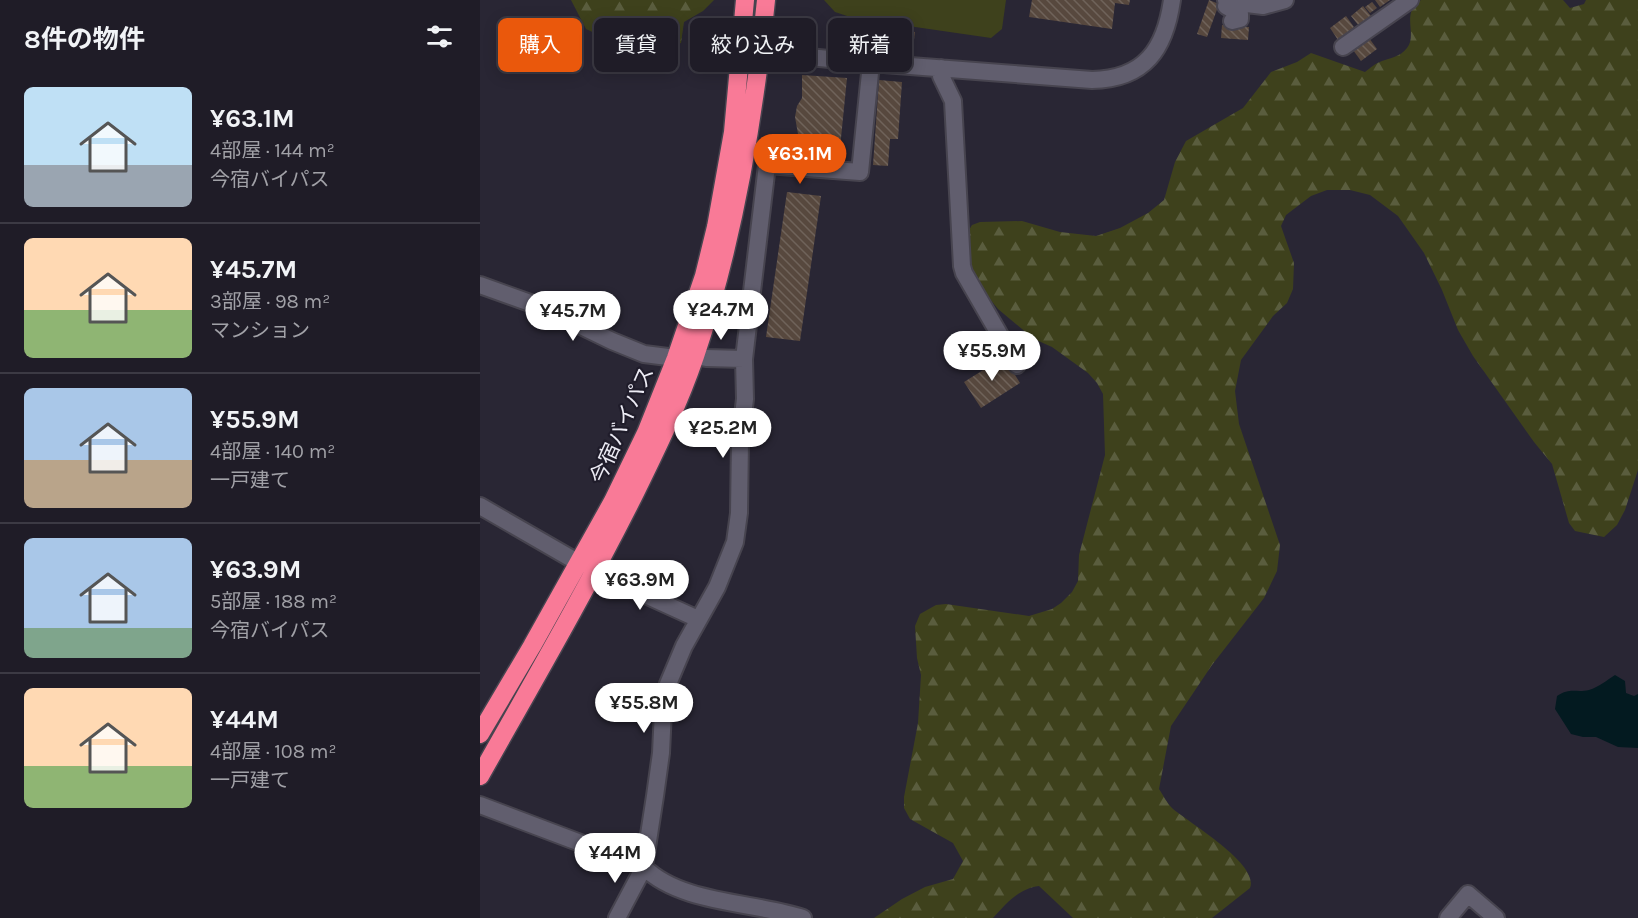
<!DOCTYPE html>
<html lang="ja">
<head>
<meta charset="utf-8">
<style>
	body { margin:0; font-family:Karla,"Noto Sans JP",sans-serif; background:#27252f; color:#f1f3f6; height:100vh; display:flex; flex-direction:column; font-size:22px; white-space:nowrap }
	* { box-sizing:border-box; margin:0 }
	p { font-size:20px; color:#a1a1a7 }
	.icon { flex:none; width:33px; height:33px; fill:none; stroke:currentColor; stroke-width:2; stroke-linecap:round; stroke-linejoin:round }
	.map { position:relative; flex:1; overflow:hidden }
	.sheet { display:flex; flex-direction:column; background:#1f1c27; width:480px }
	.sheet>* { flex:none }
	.hud { position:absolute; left:18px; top:18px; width:570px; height:54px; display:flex; gap:12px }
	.price { position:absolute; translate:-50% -51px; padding:0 14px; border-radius:21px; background:#fff; color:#222; font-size:20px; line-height:39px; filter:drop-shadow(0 2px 3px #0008) }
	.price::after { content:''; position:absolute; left:50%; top:36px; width:18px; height:14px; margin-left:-9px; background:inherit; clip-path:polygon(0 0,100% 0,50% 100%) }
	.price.on { background:#ea580c; color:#fff }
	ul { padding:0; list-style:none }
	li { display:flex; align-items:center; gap:18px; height:150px; padding:0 24px }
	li+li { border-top:2px solid #3c3a44 }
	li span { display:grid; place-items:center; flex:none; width:168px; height:120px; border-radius:9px; color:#555 }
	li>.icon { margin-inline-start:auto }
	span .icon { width:72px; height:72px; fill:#fffc; stroke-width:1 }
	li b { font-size:26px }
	h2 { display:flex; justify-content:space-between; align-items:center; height:72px; padding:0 24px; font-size:26px }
	.chip { padding:0 21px; border-radius:9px; background:#1f1c27; box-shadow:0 3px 15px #0003,0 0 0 2px #3c3a44; font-size:21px; line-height:54px }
	.chip.on { background:#ea580c; color:#fff }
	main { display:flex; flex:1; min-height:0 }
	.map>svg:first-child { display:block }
	.forest { fill:url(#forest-firs) }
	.pitch { fill:#3e411c }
	.water { fill:#031a20 }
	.building { fill:url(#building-back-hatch) }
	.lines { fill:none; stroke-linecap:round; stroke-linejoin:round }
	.minor-casing { stroke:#47444f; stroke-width:20 }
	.highway-casing { stroke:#47444f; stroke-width:21 }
	.minor { stroke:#615e6e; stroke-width:16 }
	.highway { stroke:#f97a97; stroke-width:18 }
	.labels { text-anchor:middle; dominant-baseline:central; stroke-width:4.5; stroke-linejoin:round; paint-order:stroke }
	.street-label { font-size:21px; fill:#edecf5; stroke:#1f1c2a }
</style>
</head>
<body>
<main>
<section class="sheet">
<h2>8件の物件<svg class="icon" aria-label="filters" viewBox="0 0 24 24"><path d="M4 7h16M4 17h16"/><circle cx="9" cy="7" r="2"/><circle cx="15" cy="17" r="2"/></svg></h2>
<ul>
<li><span style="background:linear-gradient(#bfe0f5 65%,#9aa5b1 0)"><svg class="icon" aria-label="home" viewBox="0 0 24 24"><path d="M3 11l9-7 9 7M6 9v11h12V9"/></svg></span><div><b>¥63.1M</b><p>4部屋 · 144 m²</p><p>今宿バイパス</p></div></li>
<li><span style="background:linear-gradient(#ffd9b3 60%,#8fb573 0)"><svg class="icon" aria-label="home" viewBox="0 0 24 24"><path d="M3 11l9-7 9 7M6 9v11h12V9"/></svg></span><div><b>¥45.7M</b><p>3部屋 · 98 m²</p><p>マンション</p></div></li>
<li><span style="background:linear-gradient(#a9c7e8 60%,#b9a48a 0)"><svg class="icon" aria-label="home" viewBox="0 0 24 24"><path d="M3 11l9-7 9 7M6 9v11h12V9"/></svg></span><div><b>¥55.9M</b><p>4部屋 · 140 m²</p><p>一戸建て</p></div></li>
<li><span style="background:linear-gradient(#a9c7e8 75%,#7fa58c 0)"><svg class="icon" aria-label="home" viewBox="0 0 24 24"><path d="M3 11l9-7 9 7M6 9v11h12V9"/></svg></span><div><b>¥63.9M</b><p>5部屋 · 188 m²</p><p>今宿バイパス</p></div></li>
<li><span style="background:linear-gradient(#ffd9b3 65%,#8fb573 0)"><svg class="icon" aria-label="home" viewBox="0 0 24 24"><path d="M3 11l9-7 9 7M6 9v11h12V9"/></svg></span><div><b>¥44M</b><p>4部屋 · 108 m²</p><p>一戸建て</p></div></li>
</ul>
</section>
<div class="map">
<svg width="1158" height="918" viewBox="0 0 1158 918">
	<defs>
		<pattern id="forest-firs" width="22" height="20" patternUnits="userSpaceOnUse" patternTransform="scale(1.5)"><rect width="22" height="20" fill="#3e411c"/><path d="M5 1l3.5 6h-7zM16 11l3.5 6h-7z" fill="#5a5d3e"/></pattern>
		<pattern id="building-back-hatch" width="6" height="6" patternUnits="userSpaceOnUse" patternTransform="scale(1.5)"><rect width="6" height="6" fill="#57483e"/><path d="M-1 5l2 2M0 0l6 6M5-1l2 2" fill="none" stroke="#6f635a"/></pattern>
	</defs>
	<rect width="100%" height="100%" fill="#292634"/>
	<path class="forest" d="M91,0H234L223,11L204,22L201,43L158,56L138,44L106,29Z
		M941,0H1083L1090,8L1104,4L1106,0H1158V470L1145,510L1137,525L1124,537L1095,531L1089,523L1072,464L1054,442L993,356L978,330L962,290L944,253L918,216L890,195L870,190H847L831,196L806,215L801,226L814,263L813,289L807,303L793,316L761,360L755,391L759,424L800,545L797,571L784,598L732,665L691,726L679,789C683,795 687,803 692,808C709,823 780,864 770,888L732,918H593L559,886C538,889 527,903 513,918H394L422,899L445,887L473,879L483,861L473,843L430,819L424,808V797L438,723L441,675L437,658L435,626L440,614L456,605L466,604L549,616L572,609L581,603L592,592L598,581L599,555L625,455L623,394L617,383L608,373L572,347L554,339L518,309L489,273L486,235L492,225L500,222L542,221L580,232L616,236L640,228L668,213L684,200L695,162L706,141L763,108L791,72L817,62L831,53L885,72C890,68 896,63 902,61C910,58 920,57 927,48C938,34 920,13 941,0Z"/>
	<path class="pitch" d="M344,0H526L522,29L511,38L373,18L355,12Z"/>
	<path class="water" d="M1135,675L1145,681L1146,693L1154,696L1158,694V748L1138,747L1116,737H1103L1091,734L1075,709L1077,696C1091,687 1095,693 1109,690C1119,687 1127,680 1135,675Z"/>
	<path class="building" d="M552,0H650L649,5L635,3L632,29L549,17Z
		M729,0L739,4L727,37L717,34Z
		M895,0H910L900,7Z
		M892,2L897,8L890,13L885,7Z
		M883,6L891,16L879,26L871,16Z
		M866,16L874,27L858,40L850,28Z
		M315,20L326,21L323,41L313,40Z
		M383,25L435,32L433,47L381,40Z
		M742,25L769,27L768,40L741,38Z
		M889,38L897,49L881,61L873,50Z
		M322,75L367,78L359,158L315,154L318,134L315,117L317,106L322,98Z
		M399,80L422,82L418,139H410L408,166L393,165Z
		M307,192L341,196L320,341L286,337Z
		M524,357L540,383L501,408L484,382Z"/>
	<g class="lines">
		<defs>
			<path id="minor" d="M746,0L751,2L783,6L805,0
				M748,2L746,6L760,14V19L752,21
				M863,47L930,0
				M267,51L391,63L612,80C665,79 685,49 692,0
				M461,68V76L473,101L482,266L484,273L537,365
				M0,285L64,308L132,341L164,354L196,358
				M215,356L226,358L264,359
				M0,506L99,563
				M115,572L218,619
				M0,805L164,867C200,904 276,902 323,918
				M137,918L164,867L175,796L181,753L183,710L188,684L204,646L237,587L255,542L259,513L260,440L265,399L264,359L287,165L380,172L391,63
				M968,918L988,894L1016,918"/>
			<path id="highway" d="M0,734L52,646L133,501L166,433L196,358L224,276L236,227L253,132L265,0
				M0,776C53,682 107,589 155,493C177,448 199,403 215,356C254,241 274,120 286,0"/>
		</defs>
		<use href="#minor" class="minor-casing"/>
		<use href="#highway" class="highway-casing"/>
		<use href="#minor" class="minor"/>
		<use href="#highway" class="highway"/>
	</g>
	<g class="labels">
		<g class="street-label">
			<text transform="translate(142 425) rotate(-66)">今宿バイパス</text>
		</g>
	</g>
</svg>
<b class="price on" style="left:320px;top:185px">¥63.1M</b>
<b class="price" style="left:241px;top:341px">¥24.7M</b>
<b class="price" style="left:93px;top:342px">¥45.7M</b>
<b class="price" style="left:512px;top:382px">¥55.9M</b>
<b class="price" style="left:243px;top:459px">¥25.2M</b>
<b class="price" style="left:160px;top:611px">¥63.9M</b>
<b class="price" style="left:164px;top:734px">¥55.8M</b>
<b class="price" style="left:135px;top:884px">¥44M</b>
<div class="hud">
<a class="chip on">購入</a>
<a class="chip">賃貸</a>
<a class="chip">絞り込み</a>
<a class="chip">新着</a>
</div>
</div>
</main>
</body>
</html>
